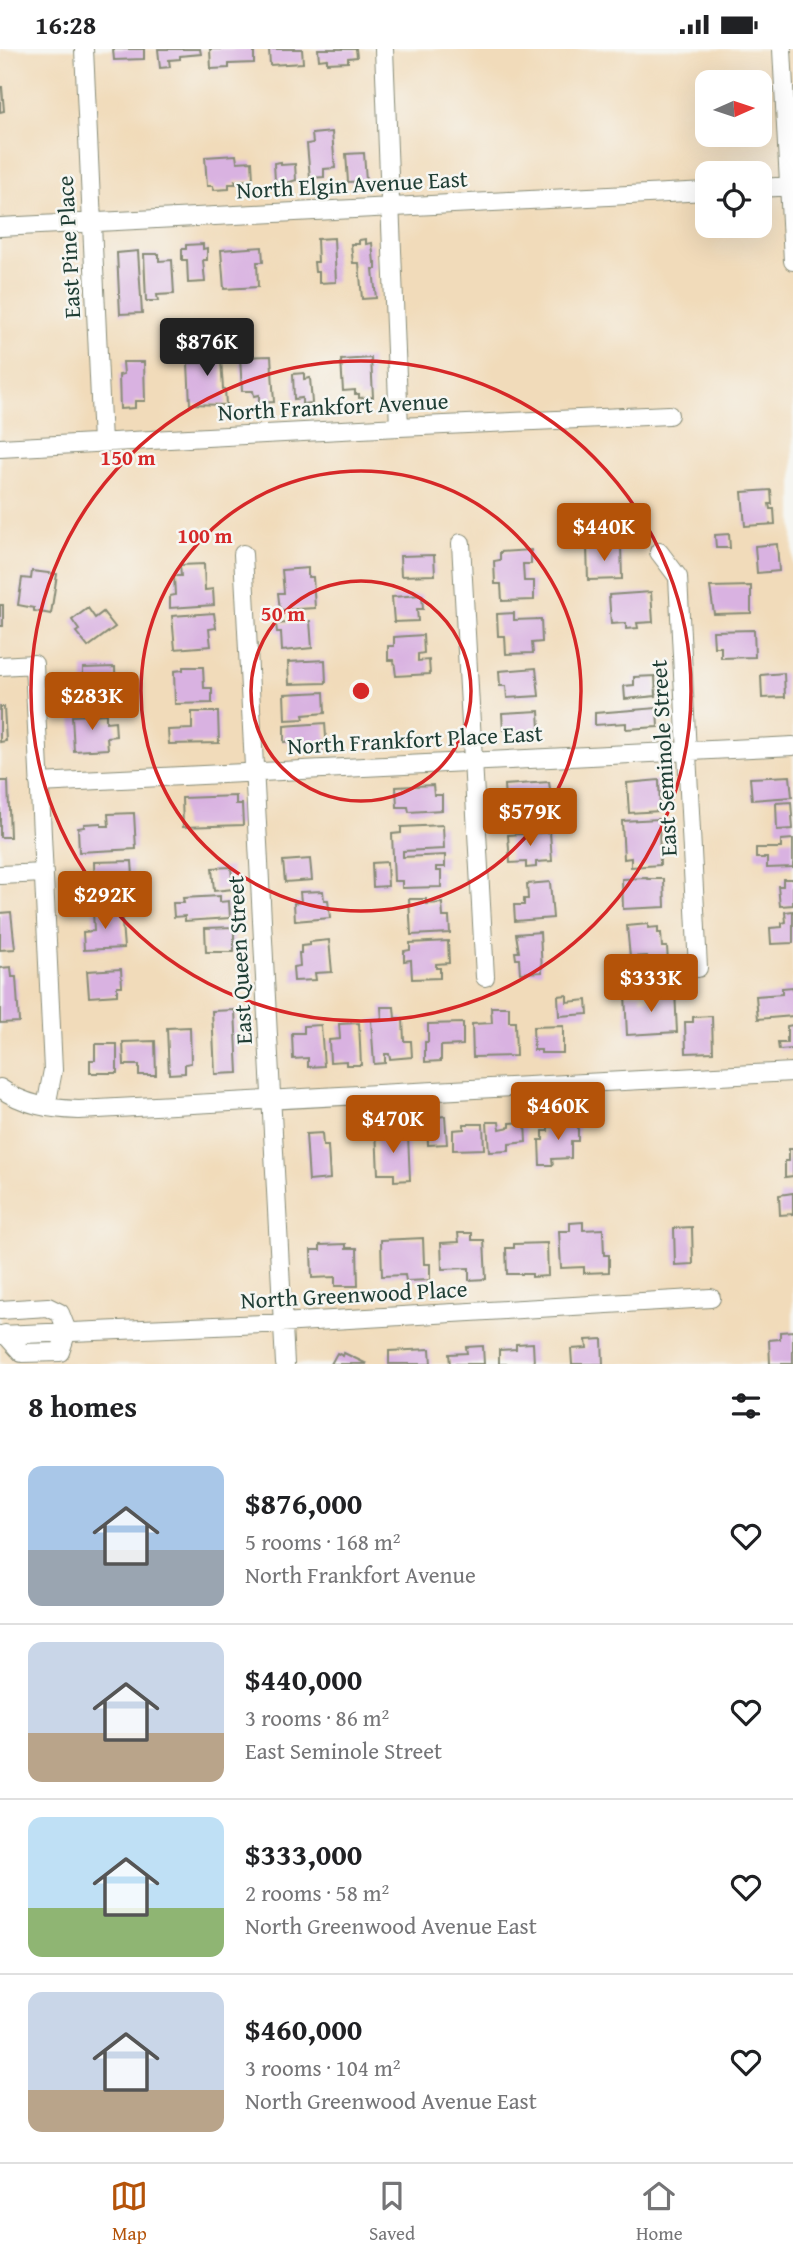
<!DOCTYPE html>
<html lang="en">
<head>
<meta charset="utf-8">
<style>
	body { margin:0; font-family:"Gentium Book Plus",serif; background:#f6f6f6; color:#202124; height:100vh; display:flex; flex-direction:column; font-size:26px; white-space:nowrap }
	* { box-sizing:border-box; margin:0 }
	p { font-size:23px; color:#757577 }
	.icon { flex:none; width:38px; height:38px; fill:none; stroke:currentColor; stroke-width:2; stroke-linecap:round; stroke-linejoin:round }
	.map { position:relative; height:1315px; overflow:hidden }
	.sheet { display:flex; flex-direction:column; background:#fff; flex:1 }
	.sheet>* { flex:none }
	.needle { width:46px; rotate:87deg }
	.buttons { position:absolute; left:695px; top:21px; display:grid; gap:14px }
	.buttons a { display:grid; place-items:center; width:77px; height:77px; border-radius:14px; background:#fff; box-shadow:0 7px 28px #0002; font-size:35px }
	.price { position:absolute; translate:-50% -60px; padding:0 16px; border-radius:7px; background:#b45309; color:#fff; font-size:23px; line-height:46px; filter:drop-shadow(0 2px 4px #0008) }
	.price::after { content:''; position:absolute; left:50%; top:42px; width:21px; height:16px; margin-left:-10px; background:inherit; clip-path:polygon(0 0,100% 0,50% 100%) }
	.price.on { background:#222; color:#fff }
	ul { padding:0; list-style:none }
	li { display:flex; align-items:center; gap:21px; height:175px; padding:0 28px }
	li+li { border-top:2px solid #e0e0e0 }
	li span { display:grid; place-items:center; flex:none; width:196px; height:140px; border-radius:14px; color:#555 }
	li>.icon { margin-inline-start:auto }
	span .icon { width:84px; height:84px; fill:#fffc; stroke-width:1 }
	li b { font-size:30px }
	h2 { display:flex; justify-content:space-between; align-items:center; height:84px; padding:0 28px; font-size:30px }
	.status { display:flex; justify-content:space-between; align-items:center; height:49px; padding:0 35px; background:#fff; direction:ltr }
	.status svg { height:19px; fill:currentColor }
	.menu { display:flex; justify-content:space-around; align-items:center; height:98px; border-top:2px solid #e0e0e0; background:#fff; font-size:19px; color:#757577 }
	.menu a { display:grid; justify-items:center; gap:4px }
	.menu .on { color:#b45309 }
	.map>svg:first-child { display:block }
	.building { fill:#d9b2e1 }
	.lines { fill:none; stroke-linecap:round; stroke-linejoin:round }
	.minor-casing { stroke:#888c77; stroke-width:20 }
	.minor { stroke:#fff; stroke-width:18 }
	.ring { fill:none; stroke:#d62828; stroke-width:3.5 }
	.labels { text-anchor:middle; dominant-baseline:central; stroke-width:5; stroke-linejoin:round; paint-order:stroke }
	.street-label { font-size:23px; fill:#1f3d34; stroke:#f6f6f2 }
	.centre { fill:#d62828; stroke:#f6f6f2; stroke-width:3.5 }
	.ring-label { font-size:21px; text-anchor:middle; font-weight:bold; fill:#d62828; stroke:#f6f6f2; stroke-width:5; stroke-linejoin:round; paint-order:stroke }
</style>
</head>
<body>
<div class="status"><b>16:28</b><svg viewBox="0 0 49 12"><path d="M0 12V9h3v3zM5 12V6h3v6zM10 12V3h3v9zM15 12V0h3v12zM26 1h20v11H26zM47 4h2v5h-2z"/></svg></div>
<div class="map">
<svg width="793" height="1315" viewBox="0 0 793 1315">
	<rect width="100%" height="100%" fill="#f6f6f2"/>
	<filter id="ink" filterUnits="userSpaceOnUse"><feTurbulence type="fractalNoise" baseFrequency=".0143" numOctaves="2"/><feDisplacementMap in="SourceGraphic" scale="14" xChannelSelector="R" yChannelSelector="G"/><feConvolveMatrix kernelMatrix="1 2 1 2 8 2 1 2 1" color-interpolation-filters="sRGB"/></filter>
	<filter id="wash" filterUnits="userSpaceOnUse"><feTurbulence type="fractalNoise" baseFrequency=".00686" numOctaves="4" result="noise"/><feDisplacementMap in="SourceGraphic" scale="28" xChannelSelector="R" yChannelSelector="G"/><feGaussianBlur stdDeviation="1.57" result="paint"/><feColorMatrix in="noise" values="0 0 0 0 0 0 0 0 0 0 0 0 0 0 0 0 0 1.4 0 .05"/><feComposite in="paint" operator="in"/></filter>
	<g filter="url(#wash)">
		<rect width="100%" height="100%" fill="#f1dbba"/>
		<g id="blocks">
			<path class="building" d="M113,0H144V10L114,11Z
				M158,0H200L201,5L180,7V10L169,11L170,18L160,19Z
				M210,0H254V14L229,15V19L211,20Z
				M269,0H302L303,14L270,16Z
				M318,0H356L357,8L348,9V13L327,14V10L319,11Z
				M0,38H2L4,62L0,63Z
				M332,83L335,119L324,120V128L310,129L307,95L313,94L312,85Z
				M364,104L366,132L348,133L346,105Z
				M236,106L237,113L252,112L253,131L235,132L236,135H229V140L214,141L213,137H207L205,108Z
				M281,113V116L295,115L296,131L284,135V131L275,132L274,114Z
				M334,189L336,233L319,234V223H315L314,213H318L317,190Z
				M366,190V195L372,194L374,214L376,213V220H373L376,249L362,250L359,214H353L351,195H359V191Z
				M203,195V200L207,199V211H203L205,233L188,234L187,211H182V200H186V196Z
				M262,198L263,213H257L258,238L224,240L221,201Z
				M138,202L142,264L120,265L117,204Z
				M144,205H159V212L172,211L174,245L157,246L158,252H146Z
				M203,295H220L223,340H225L226,356L190,355L188,314H204Z
				M271,307L274,353L259,354V346L254,347L253,342H242L240,308Z
				M371,309L373,348L359,349V345H355V341L343,342L341,311Z
				M123,313H144L145,352H135V359L120,360L119,326L124,325Z
				M304,324V330L310,329L312,354L302,355V349L294,350L293,325Z
				M771,441L772,455H769L770,460H774L775,475L745,477L742,443Z
				M729,485L730,499H716L715,486Z
				M777,495L779,522L757,524L755,497Z
				M621,496L622,530L588,531L587,497Z
				M531,501V515H523L524,532H534V551L502,552L501,535H495L494,512L500,511V503Z
				M434,506L435,526L401,527L400,507Z
				M204,515L205,541L213,540L214,556L170,559V547L175,546L174,527H181L180,516Z
				M308,519V528H313L315,559L280,561L278,544H284L282,521Z
				M32,522L57,525L51,565L34,562V559L18,556L22,529L31,530Z
				M751,537V564L714,565L710,538Z
				M651,543L653,573L637,574L638,579L626,580V574L611,575L609,546Z
				M422,546L423,560H417L418,572L394,573L392,548Z
				M0,556H3V577H0Z
				M88,559L95,569L103,563L115,578L88,598L76,583L79,581L72,571Z
				M214,564L216,579L209,580L211,597L175,600L172,567Z
				M514,564V571L541,570L542,593L532,594L533,604L506,605L505,587H498L497,565Z
				M310,572L312,599L282,602L281,583H277L276,575Z
				M754,581L755,608L721,609V598H714L713,582Z
				M423,586L424,604L418,605V612L429,611L430,625L396,627L394,611H388V597H394V588Z
				M325,611L326,634L289,635L288,613Z
				M115,618L116,646L89,647V633H83V619Z
				M183,618H203L204,639H212V654L175,655L174,622L183,621Z
				M536,619L539,647L507,649L506,637H500L499,622Z
				M784,624L785,648L762,649L761,626Z
				M655,627L656,647L625,650L624,637L634,636V628Z
				M324,643L325,664L303,666L304,670L285,671L284,645Z
				M0,658H4L6,692L0,693Z
				M657,659L658,678L626,680V674L595,676V664Z
				M539,662L540,680L528,681L529,691L509,692L508,681H503L502,664Z
				M192,663H218L219,694L169,695L168,681L192,680Z
				M106,665V673L115,672L116,687L107,688L108,700L74,702L72,667Z
				M325,674L327,702L293,704L292,692L284,693V677Z
				M790,727L792,748L752,751L750,729Z
				M659,731L660,762L629,764L627,734Z
				M0,732H8L10,788H0Z
				M549,733L553,763L513,766L514,749L505,750L504,736Z
				M433,736L434,746H442V761L409,763L408,758H397L396,738Z
				M236,747V755H242L243,776L183,778L182,749Z
				M791,753L793,780L777,781L776,754Z
				M134,764L136,800L79,803L78,779L84,778V775L101,774V777H109L108,765Z
				M659,770L660,816L631,818V809L624,810L622,772Z
				M443,776L444,800L403,802V808L445,806V818H436V822H441V838L402,839V832H394L392,785L401,784V778Z
				M550,783L552,812L536,813V818L526,819V813L510,814L508,786Z
				M793,790V818L767,819V809H756V799H781V791Z
				M310,810L312,831L285,833L283,812Z
				M132,812L133,827H125L126,850L81,851V837H95L94,813Z
				M387,813L388,837L373,838L372,814Z
				M231,818L233,840L214,842L212,819Z
				M647,829L648,830H664L665,858L623,860L622,830Z
				M783,830H793V856L780,857L778,837H783Z
				M550,833L553,869L515,872L514,856H524V850H528L527,835Z
				M323,842L324,851H328L330,869L295,872L294,854L301,853L300,843Z
				M220,847V853L229,852L230,869L185,872V867L174,868L173,854H184L183,849Z
				M409,850H426V855L442,854L443,868H449L450,884L411,886Z
				M121,861L124,899L84,901L83,883L94,882L93,862Z
				M793,862V894L771,895L770,879L782,878V874L786,873L785,863Z
				M11,863L15,900L0,901V864Z
				M648,875V879L658,878V884H661L662,898H667L668,912L648,913L647,907L630,908L627,877Z
				M234,878V903H206L205,879Z
				M540,883L542,923L520,924L519,910H516L515,903H519L516,885Z
				M329,891L332,923L315,924L316,931L294,932L293,918L300,917L299,904H301V897L310,896V893Z
				M448,892L449,914L436,915V919H440V929L412,930L411,911L404,912V902L410,901V894Z
				M11,918L12,928H16L19,973L0,974V919Z
				M121,920L122,937H117V946L89,948L87,922Z
				M793,938V967L758,970L756,947L782,945V939Z
				M662,942H675L677,983L627,986L625,945L641,944V950L663,949Z
				M567,946V953L587,951L588,965L559,967L558,947Z
				M381,958H394L395,969H403L404,992H411L412,1008L390,1010L389,1005H385V1014L374,1015L371,971L382,970Z
				M491,958H509V973H515L516,1007L473,1008L472,975L492,974Z
				M235,961L238,1024L215,1025L212,962Z
				M712,967L713,1003L686,1004L685,973H693V968Z
				M359,974L361,1016H346V1012L330,1013L329,991L340,990L339,975Z
				M463,974V996L441,997V1012L425,1013V993H428V975Z
				M321,976L324,1017L308,1018V1009L293,1010L292,984H304V977Z
				M793,976V1000L779,1001L778,994H787V977Z
				M563,977V1004H541V1001H534L533,978Z
				M190,978L191,1014L185,1015V1024L169,1025L167,979Z
				M155,992L156,1026H139V1016H124L123,993Z
				M95,995H117V1024H90V1011H95Z
				M445,1067L447,1095L428,1096L427,1069Z
				M578,1071V1092H571V1109L552,1110L553,1116H540L539,1091H543V1082H548V1078H562V1072Z
				M487,1073H499L500,1080L510,1078V1074L525,1073L526,1093L509,1095V1102L489,1103Z
				M464,1075H483L484,1100L453,1101V1081L464,1080Z
				M393,1080V1087L408,1086L410,1131L394,1132V1125H378L376,1081Z
				M322,1084L323,1097H328L330,1130L309,1132L306,1085Z
				M789,1100H793V1127L785,1128V1112H789Z
				M793,1144V1165L780,1166L779,1146Z
				M583,1173V1181L603,1180L604,1206H609V1223L584,1224V1218L561,1219L559,1182H570V1174Z
				M692,1178L693,1215L675,1216L674,1179Z
				M458,1184H472V1191H484L486,1230L469,1231V1219L442,1220L441,1194L459,1193Z
				M423,1189L424,1215H430V1231L406,1232L405,1226L382,1227L381,1191Z
				M547,1194L548,1227L532,1228V1225H507L506,1199H514V1195Z
				M346,1195V1199H357L358,1237H335V1228L312,1229L311,1201H320V1196Z
				M793,1282V1315H770L769,1291L780,1290V1283Z
				M602,1290L603,1315H572L571,1300L587,1299L586,1291Z
				M533,1294L534,1315H499V1301L516,1300V1295Z
				M483,1297L484,1315H450L449,1305L467,1304L466,1298Z
				M430,1300L431,1315H389V1302Z
				M337,1304L343,1307L344,1304L367,1315H331Z"/>
		</g>
	</g>
	<g filter="url(#ink)">
		<use href="#blocks" fill-opacity="0" stroke="#888c77" stroke-width="2"/>
		<g class="lines">
			<defs>
				<path id="minor" d="M84,0L102,393
					M384,0L399,378
					M782,0L793,212
					M760,139L793,137
					M0,178L707,142
					M0,399L399,378L669,366
					M461,494L485,928
					M659,503L678,528L698,919
					M243,505L285,1315
					M0,617L34,615L53,1021L46,1058
					M39,734L793,697
					M0,826L44,824
					M0,1039C24,1056 50,1060 79,1061L793,1023
					M0,1261L48,1258L60,1264L67,1282L60,1303L22,1304L5,1285
					M0,1286L263,1275L711,1249"/>
			</defs>
			<use href="#minor" class="minor-casing"/>
			<use href="#minor" class="minor"/>
		</g>
	</g>
	<g class="ring">
		<circle cx="361" cy="642" r="110"/>
		<circle cx="361" cy="642" r="220"/>
		<circle cx="361" cy="642" r="330"/>
	</g>
	<g class="labels">
		<g class="street-label">
			<text transform="translate(352 135) rotate(-3)">North Elgin Avenue East</text>
			<text transform="translate(68 198) rotate(-93)">East Pine Place</text>
			<text transform="translate(333 357) rotate(-3)">North Frankfort Avenue</text>
			<text transform="translate(415 690) rotate(-3)">North Frankfort Place East</text>
			<text transform="translate(663 709) rotate(-93)">East Seminole Street</text>
			<text transform="translate(239 911) rotate(-93)">East Queen Street</text>
			<text transform="translate(354 1245) rotate(-3)">North Greenwood Place</text>
		</g>
	</g>
	<circle cx="361" cy="642" r="10" class="centre"/>
	<g class="ring-label">
		<text x="128" y="416">150 m</text>
		<text x="205" y="494">100 m</text>
		<text x="283" y="572">50 m</text>
	</g>
</svg>
<div class="buttons">
<a><svg class="needle" viewBox="-14 -14 28 28"><path d="M0-13l5 13h-10z" fill="#e53935"/><path d="M0 13l5-13h-10z" fill="#757577"/></svg></a>
<a><svg class="icon" aria-label="locate" viewBox="0 0 24 24"><circle cx="12" cy="12" r="6"/><path d="M12 2v4M12 18v4M2 12h4M18 12h4"/></svg></a>
</div>
<b class="price on" style="left:207px;top:329px">$876K</b>
<b class="price" style="left:604px;top:514px">$440K</b>
<b class="price" style="left:92px;top:683px">$283K</b>
<b class="price" style="left:530px;top:799px">$579K</b>
<b class="price" style="left:105px;top:882px">$292K</b>
<b class="price" style="left:651px;top:965px">$333K</b>
<b class="price" style="left:558px;top:1093px">$460K</b>
<b class="price" style="left:393px;top:1106px">$470K</b>
</div>
<section class="sheet">
<h2>8 homes<svg class="icon" aria-label="filters" viewBox="0 0 24 24"><path d="M4 7h16M4 17h16"/><circle cx="9" cy="7" r="2"/><circle cx="15" cy="17" r="2"/></svg></h2>
<ul>
<li><span style="background:linear-gradient(#a9c7e8 60%,#9aa5b1 0)"><svg class="icon" aria-label="home" viewBox="0 0 24 24"><path d="M3 11l9-7 9 7M6 9v11h12V9"/></svg></span><div><b>$876,000</b><p>5 rooms · 168 m²</p><p>North Frankfort Avenue</p></div><svg class="icon" aria-label="heart" viewBox="0 0 24 24"><path d="M12 20l-8-8c-3-5 5-10 8-4 3-6 11-1 8 4z"/></svg></li>
<li><span style="background:linear-gradient(#c9d6e8 65%,#b9a48a 0)"><svg class="icon" aria-label="home" viewBox="0 0 24 24"><path d="M3 11l9-7 9 7M6 9v11h12V9"/></svg></span><div><b>$440,000</b><p>3 rooms · 86 m²</p><p>East Seminole Street</p></div><svg class="icon" aria-label="heart" viewBox="0 0 24 24"><path d="M12 20l-8-8c-3-5 5-10 8-4 3-6 11-1 8 4z"/></svg></li>
<li><span style="background:linear-gradient(#bfe0f5 65%,#8fb573 0)"><svg class="icon" aria-label="home" viewBox="0 0 24 24"><path d="M3 11l9-7 9 7M6 9v11h12V9"/></svg></span><div><b>$333,000</b><p>2 rooms · 58 m²</p><p>North Greenwood Avenue East</p></div><svg class="icon" aria-label="heart" viewBox="0 0 24 24"><path d="M12 20l-8-8c-3-5 5-10 8-4 3-6 11-1 8 4z"/></svg></li>
<li><span style="background:linear-gradient(#c9d6e8 70%,#b9a48a 0)"><svg class="icon" aria-label="home" viewBox="0 0 24 24"><path d="M3 11l9-7 9 7M6 9v11h12V9"/></svg></span><div><b>$460,000</b><p>3 rooms · 104 m²</p><p>North Greenwood Avenue East</p></div><svg class="icon" aria-label="heart" viewBox="0 0 24 24"><path d="M12 20l-8-8c-3-5 5-10 8-4 3-6 11-1 8 4z"/></svg></li>
</ul>
</section>
<nav class="menu">
<a class="on"><svg class="icon" aria-label="map" viewBox="0 0 24 24"><path d="M3 6l6-2 6 2 6-2v14l-6 2-6-2-6 2zM9 4v14M15 6v14"/></svg>Map</a>
<a><svg class="icon" aria-label="saved" viewBox="0 0 24 24"><path d="M7 4h10v16l-5-4-5 4z"/></svg>Saved</a>
<a><svg class="icon" aria-label="home" viewBox="0 0 24 24"><path d="M3 11l9-7 9 7M6 9v11h12V9"/></svg>Home</a>
</nav>
</body>
</html>
